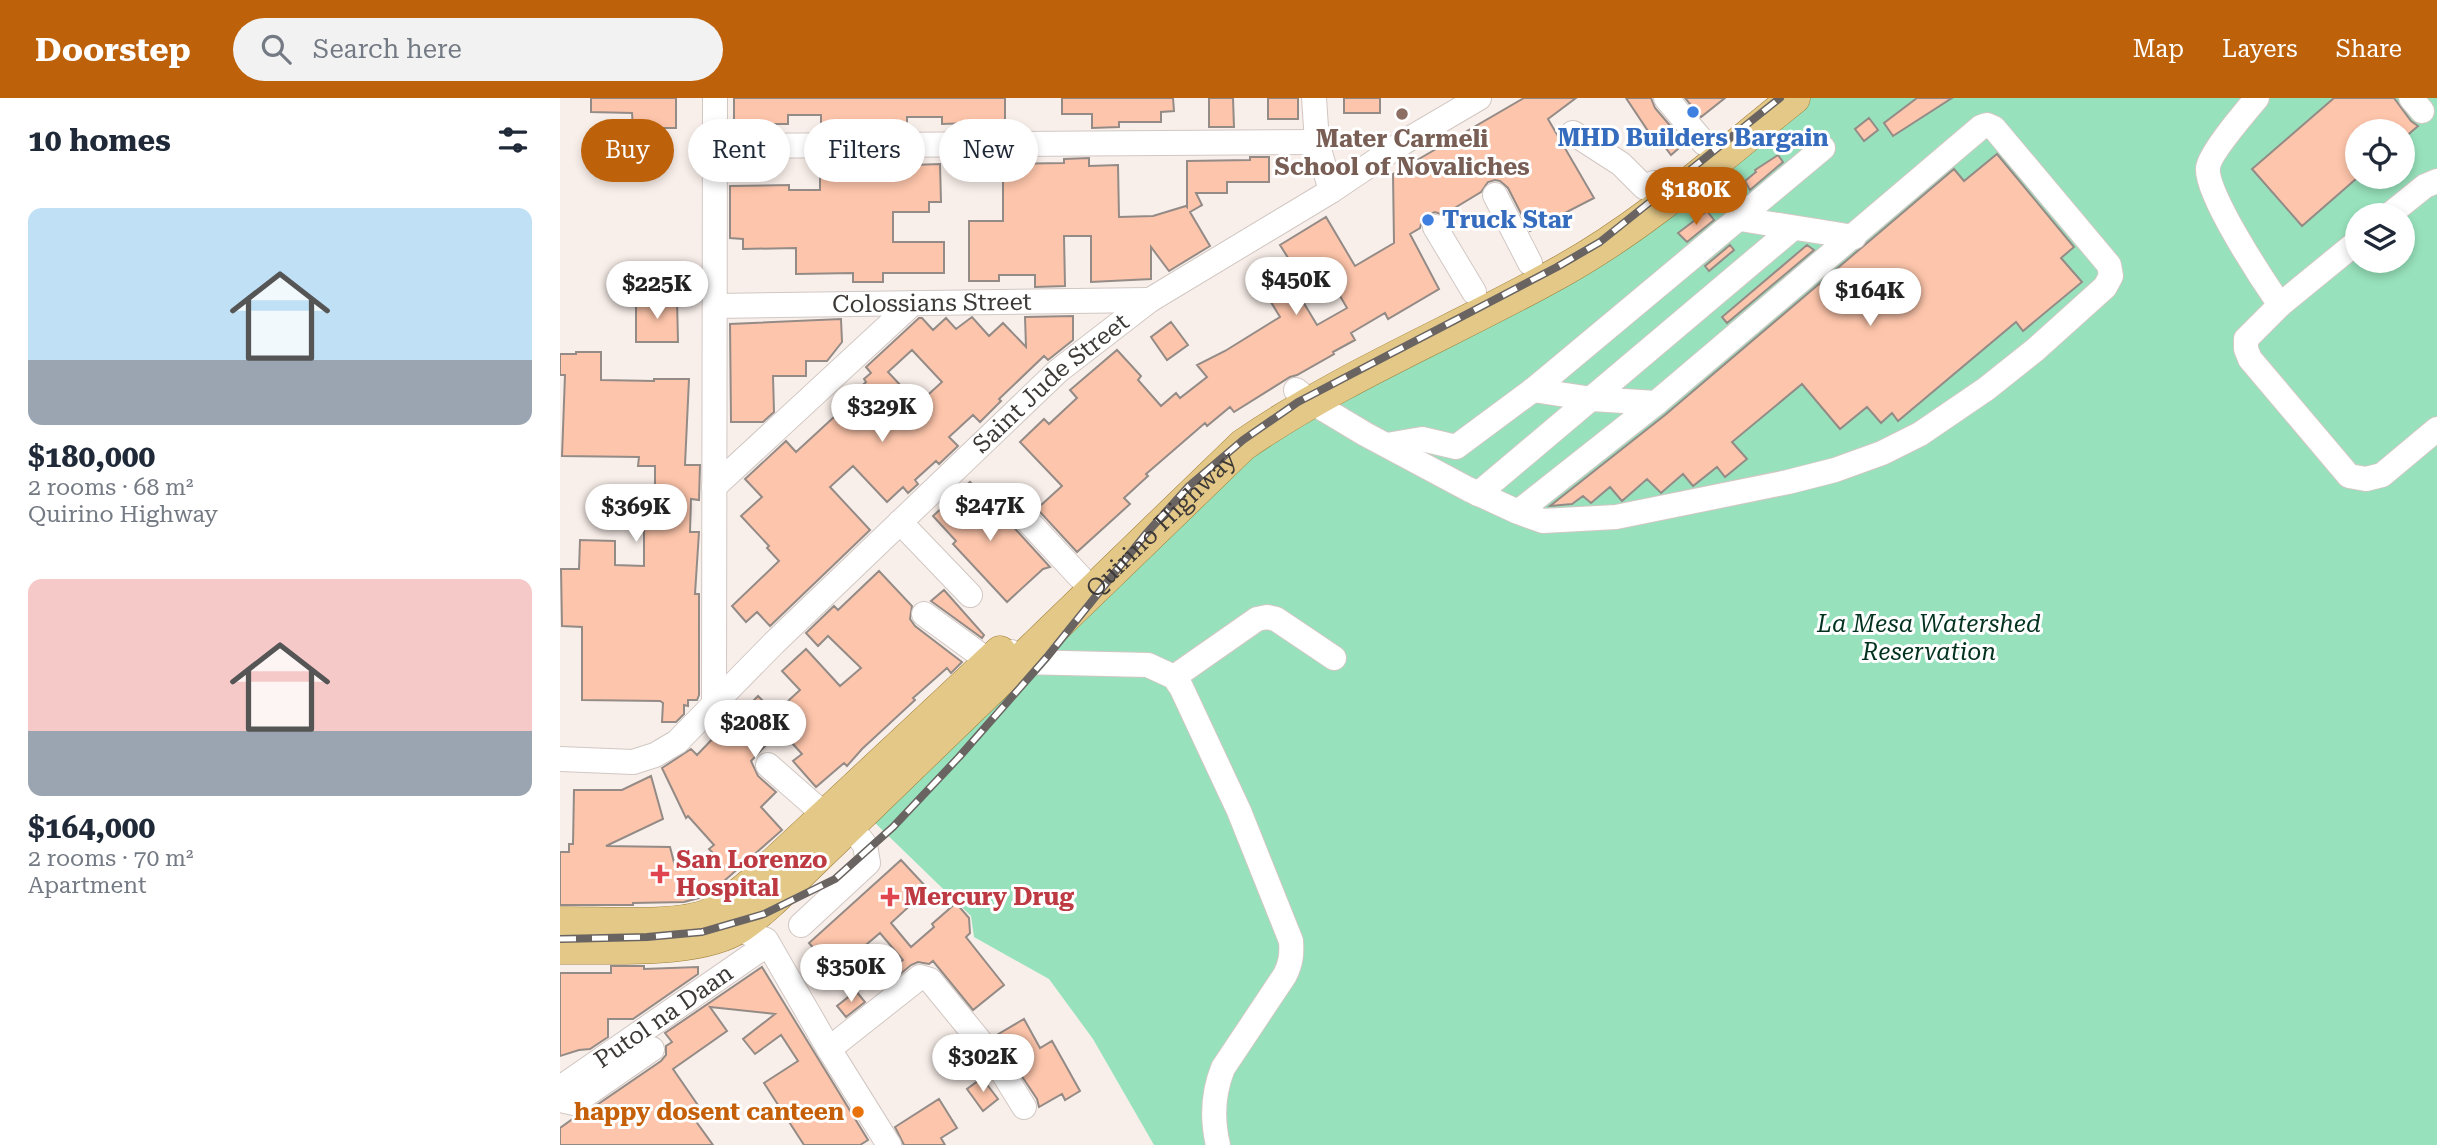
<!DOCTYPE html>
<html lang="en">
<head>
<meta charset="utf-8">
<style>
	body { margin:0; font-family:"Roboto Serif",serif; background:#f2f2f3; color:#1f2937; height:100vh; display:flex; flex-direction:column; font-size:26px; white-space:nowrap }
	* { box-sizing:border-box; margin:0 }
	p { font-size:23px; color:#747a83 }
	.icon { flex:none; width:38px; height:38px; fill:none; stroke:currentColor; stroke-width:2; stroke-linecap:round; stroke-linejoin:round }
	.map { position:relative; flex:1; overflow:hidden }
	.panel { display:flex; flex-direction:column; background:#fff; width:560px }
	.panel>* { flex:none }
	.top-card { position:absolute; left:21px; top:21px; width:665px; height:63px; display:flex; gap:14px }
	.tools { position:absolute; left:1785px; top:21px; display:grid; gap:14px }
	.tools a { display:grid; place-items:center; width:70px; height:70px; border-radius:50%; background:#fff; box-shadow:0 4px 10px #0003; font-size:35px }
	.price { position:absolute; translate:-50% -60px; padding:0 16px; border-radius:24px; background:#fff; color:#222; font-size:23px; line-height:46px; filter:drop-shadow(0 2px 4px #0008) }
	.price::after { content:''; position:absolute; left:50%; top:42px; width:21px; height:16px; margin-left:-10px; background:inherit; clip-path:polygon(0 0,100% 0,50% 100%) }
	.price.on { background:#bd620b; color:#fff }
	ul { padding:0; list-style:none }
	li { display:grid; align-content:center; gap:14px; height:371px; padding:0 28px }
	li span { display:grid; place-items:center; height:217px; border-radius:14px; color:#555 }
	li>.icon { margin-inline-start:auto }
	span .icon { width:126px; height:126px; fill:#fffc; stroke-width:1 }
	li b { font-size:30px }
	h2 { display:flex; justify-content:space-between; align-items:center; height:84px; padding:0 28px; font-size:30px }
	.pill { padding:0 24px; border-radius:32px; background:#fff; box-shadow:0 4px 10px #0003; font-size:24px; line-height:63px }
	.pill.on { background:#bd620b; color:#fff }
	header { display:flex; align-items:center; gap:42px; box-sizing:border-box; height:98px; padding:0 35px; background:#bd620b; color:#fff }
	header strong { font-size:33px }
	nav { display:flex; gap:38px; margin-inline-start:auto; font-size:24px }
	.search { width:490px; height:63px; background:#f2f2f3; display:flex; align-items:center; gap:18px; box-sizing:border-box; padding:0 24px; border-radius:38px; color:#747a83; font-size:26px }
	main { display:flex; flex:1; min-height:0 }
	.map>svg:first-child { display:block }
	.green { fill:#97e2bc; fill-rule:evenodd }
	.building { fill:#fdc5ab; stroke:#948b87; stroke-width:2; fill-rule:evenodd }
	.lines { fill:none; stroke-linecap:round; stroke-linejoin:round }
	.minor-casing { stroke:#d1c7c3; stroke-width:26 }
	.major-casing { stroke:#9d7e38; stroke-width:33 }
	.minor { stroke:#fff; stroke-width:24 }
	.major { stroke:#e3c888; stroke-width:32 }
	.rail-casing { stroke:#696461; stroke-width:8 }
	.rail { stroke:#fff; stroke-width:5; stroke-dasharray:16; stroke-linecap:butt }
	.shop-dot { fill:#3f7fe0; stroke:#fff; stroke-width:2.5 }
	.education-dot { fill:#8d6e63; stroke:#fff; stroke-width:2.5 }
	.health-dot { fill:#e0444e; stroke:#fff; stroke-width:2.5 }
	.food-dot { fill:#e8710a; stroke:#fff; stroke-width:2.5 }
	.labels { text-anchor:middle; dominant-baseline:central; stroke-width:6; stroke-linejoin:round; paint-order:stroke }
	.shop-label { font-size:24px; font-weight:bold; fill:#366cbe; stroke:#fff }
	.education-label { font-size:24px; font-weight:bold; fill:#785e54; stroke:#fff }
	.street-label { font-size:24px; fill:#3d3937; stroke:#fff }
	.park-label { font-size:24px; font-style:italic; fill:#02321f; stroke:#fff }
	.health-label { font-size:24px; font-weight:bold; fill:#be3a42; stroke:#fff; text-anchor:start }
	.food-label { font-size:24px; font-weight:bold; fill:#c56008; stroke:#fff; text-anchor:end }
</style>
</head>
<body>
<header>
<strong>Doorstep</strong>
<div class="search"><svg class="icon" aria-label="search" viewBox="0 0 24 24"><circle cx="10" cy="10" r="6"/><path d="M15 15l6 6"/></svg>Search here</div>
<nav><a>Map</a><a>Layers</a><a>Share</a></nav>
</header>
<main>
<section class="panel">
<h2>10 homes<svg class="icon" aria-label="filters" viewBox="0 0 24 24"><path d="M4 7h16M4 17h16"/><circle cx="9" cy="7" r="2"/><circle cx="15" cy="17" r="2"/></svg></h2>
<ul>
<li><span style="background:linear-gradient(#bfe0f5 70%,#9aa5b1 0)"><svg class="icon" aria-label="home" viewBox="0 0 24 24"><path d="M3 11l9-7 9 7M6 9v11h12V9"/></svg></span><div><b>$180,000</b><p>2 rooms · 68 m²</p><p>Quirino Highway</p></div></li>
<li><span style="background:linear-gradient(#f6c9c9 70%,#9aa5b1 0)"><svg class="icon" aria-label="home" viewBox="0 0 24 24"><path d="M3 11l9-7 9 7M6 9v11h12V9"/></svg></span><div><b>$164,000</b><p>2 rooms · 70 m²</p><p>Apartment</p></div></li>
</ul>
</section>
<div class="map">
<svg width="1877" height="1047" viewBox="0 0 1877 1047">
	<rect width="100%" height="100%" fill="#f9efea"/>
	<path class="green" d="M1234,0H1877V1047H594L533,941L489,881L414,839L411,818L311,721L663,365L1001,174ZM1797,33H1843V79H1797ZM1797,117H1843V163H1797Z"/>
	<path class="building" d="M31,0H116V30H73L72,15L31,14Z
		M174,0H445V24L382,26V19H347V30L285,29V31H261V17H228V26H174Z
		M502,0H613L614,13L601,14V24H559V29L532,30V16H502Z
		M649,0H673L674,29H649Z
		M708,0H738V21H708Z
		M784,0H820V15H784Z
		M964,0H1016L988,21L1034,100L970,133L948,90L940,83L935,82L928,84L921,94L883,117L875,114L867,117L862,122L860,130L850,136L879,191L828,221L825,215L791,235L795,242L773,254L774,256L737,277L730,279L674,314L670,309L647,328L645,325L586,376L588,378L564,400L570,406L517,454L469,402L472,400L480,408L502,388L460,344L484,321L489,326L517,300L510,292L557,252L581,278L578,282L601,308L616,295L620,300L647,279L637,267L665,253L720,219L697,181L730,163L720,147L766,119L795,168L834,145L833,76ZM769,179L787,210L757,227L739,197Z
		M1066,0H1091L1095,10L1125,45L1111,57L1102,45L1098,48Z
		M1125,0H1165L1141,19Z
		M1357,0H1392L1333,38L1324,25Z
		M1774,0H1834L1851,23L1858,28L1843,41V33H1797V80L1742,128L1692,71Z
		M1309,20L1318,32L1304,43L1295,31Z
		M1437,56L1514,149L1501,160L1522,184L1463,233L1456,224L1338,323L1332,315L1321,325L1307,309L1280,331L1242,286L1172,344L1187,361L1165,379L1157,369L1133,388L1123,376L1101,395L1087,381L1062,403L1050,389L1031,405L1023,398L1012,406L990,408L1105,317L1394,71L1404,83Z
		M1218,57L1223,64L1190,92L1185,83L1196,74L1195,72Z
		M690,59H709V84H667V95H636L642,107L630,114L650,148L609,173L591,149V181L531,184V138H504L505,188L475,189V177H439V183H409V123H443V66L504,65V61L529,60V68L558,67L559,119L593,118L626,108L627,109V63L690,62Z
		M324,62H352V67L380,66L381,104H369V114H333V144H384V175H323V184H293V175L236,176V150L183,151V141L170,140V88L229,87V92H260V68L324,67Z
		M1147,113L1154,122L1127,144L1118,135Z
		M1170,147L1174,152L1149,173L1145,168Z
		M1247,147L1254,152L1167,225L1162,219Z
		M76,201H117L118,244H76Z
		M513,218V242L488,262L484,258L439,301L441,303L420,324L413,317L389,339L398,348L379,366L376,363L355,382L358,386L348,395L343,389L327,404L293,368L270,389L310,432L210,528L197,514L186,524L172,508L219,463L207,450L209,448L181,418L202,399L185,381L226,343L236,354L287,307L284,304L306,284L304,281L311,275L306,269L359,220H362L373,232L386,220L396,231L412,219L429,238L443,225L466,249L465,219ZM352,252L382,284L358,306L328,274Z
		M281,221L282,244L267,263H246V278H213L214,314L203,324H171L170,226Z
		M611,224L628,247L607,262L591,239Z
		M16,254H41V282L94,283V281H129L125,367H140L139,402L131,401L130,434H139L135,496H139V597L137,602H128V608L124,607V616L116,624H102L103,605L100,603L22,602V529L2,528L1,471H19L20,442L55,443V467L84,468V405H95V368H78L79,359L2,358L5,277H0V256H16Z
		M410,384L429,404L424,408L441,427L447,422L490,469L483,471L447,504L393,446L396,443L373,418Z
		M319,473L352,508L350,521L355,528L402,564L391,575L387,570L353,600L355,602L302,651L287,668L284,665L256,689L233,663L242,656L220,632L191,663L198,678L216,694L201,709L222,732L155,791L139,800L124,804L73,805V807H0V754H9V746H13L14,692H62L91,678L103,721L46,748L110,749L116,772L152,754L149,751L154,747L128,718L126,720L102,670L131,651L137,657L160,633L162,635L198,598L215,615L240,592L222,573L246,551L280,588L301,570L268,538L258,548L246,535L274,508L278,512Z
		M384,492L424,537L422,540L371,503Z
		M341,762L368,791L331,825L351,849L374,829L372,826L396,805L409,820L410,835L406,839L444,887L413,912L373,863L369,866L358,864L351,867L333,882L327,874L343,862L320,835L274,874L249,845Z
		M51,868H84V871L138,869V876L73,921H48V939L30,951L19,952L0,958V875H51Z
		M202,869L308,1042L300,1047H244L204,985L238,963L221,937L195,956L183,941L215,916L150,909L167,933L113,971L144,1016L135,1022L153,1047H0V1030L14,1020L22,1017L101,963L106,957V948L112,944L105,935Z
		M296,893L305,904L286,919L277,908Z
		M464,921L480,950L492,943L520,993L505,1002L502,996L479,1009L477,1001L435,938Z
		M422,980L438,1001L423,1013L407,991Z
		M379,1001L397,1030L381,1040L385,1047H344L335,1029Z"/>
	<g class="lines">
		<defs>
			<g id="minor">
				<path d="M754,0L757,44L771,93"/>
				<path d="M1106,0L1144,45"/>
				<path d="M1697,0C1686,13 1649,56 1648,70C1645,95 1704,184 1720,207"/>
				<path d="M1851,0L1862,13"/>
				<path d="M1013,35L1061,66L1084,89L1094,85"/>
				<path d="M155,48L757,44"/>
				<path d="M935,97L970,165"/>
				<path d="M1829,117L1865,88L1877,83"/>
				<path d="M1180,121L1294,139"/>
				<path d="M875,129L914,194"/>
				<path d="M1797,144L1720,207L1686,241V251L1690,261L1789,378L1806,381L1822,377L1877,331"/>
				<path id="s1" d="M155,208L590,202"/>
				<path d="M736,292L750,303L805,336L908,391L958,414L983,423L1056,419L1228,384L1275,372L1322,355L1360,336L1426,291L1475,252L1545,189L1551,178L1549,167L1434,30L1427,27L1421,29L1096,305L958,414"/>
				<path d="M973,292L1032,301L1096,305"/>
				<path d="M827,347L862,341L896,349L973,292L1263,50"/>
				<path d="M154,389L353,205"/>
				<path d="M918,396L1232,131"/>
				<path d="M455,409L520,479"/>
				<path d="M340,424L410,497"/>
				<path d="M364,516L430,564"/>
				<path d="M451,554L461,564L588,567L614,579L621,589L679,713L731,843C732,856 731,865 725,877L663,970C653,995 652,1022 658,1047"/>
				<path d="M614,579L697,521L707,519L716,521L774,560"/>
				<path d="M154,604L155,0"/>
				<path id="s2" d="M0,661L73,664L95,657L117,644L214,545L498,273L590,202L771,93L844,44L919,0"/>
				<path d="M208,667L265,717"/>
				<path d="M172,816L190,836L206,842L269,951L329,1047"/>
				<path d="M241,827L308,765L305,747L290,728"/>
				<path d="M269,951L360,879L370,882L433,959L464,1009"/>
				<path id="s3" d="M0,990L208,846"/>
				<path d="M0,996L5,1003L14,1005L92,951"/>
			</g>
			<g id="major">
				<path d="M0,825C37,824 119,831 150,816C166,808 180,795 194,784L440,554"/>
				<path id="s4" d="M0,850C50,849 140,856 181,828C206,811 228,787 250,766L683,347C783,278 895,233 1000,174C1085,127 1158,61 1234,0"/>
			</g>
		</defs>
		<use href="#minor" class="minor-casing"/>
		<use href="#major" class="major-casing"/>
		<use href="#minor" class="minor"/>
		<use href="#major" class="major"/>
		<defs>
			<path id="rail" d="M0,841L87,839L142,834L204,816L275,781L333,729L399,659L487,559L585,437L629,388L683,342L738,304L997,169L1040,144L1220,0"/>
		</defs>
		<use href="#rail" class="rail-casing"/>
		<use href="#rail" class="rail"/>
	</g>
	<g class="shop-dot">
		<circle cx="1133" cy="14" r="7"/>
		<circle cx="868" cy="122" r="7"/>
	</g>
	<circle class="education-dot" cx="842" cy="16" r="7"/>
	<g class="health-dot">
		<path d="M96.5 765.5h7v7h7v7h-7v7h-7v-7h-7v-7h7z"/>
		<path d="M326.5 788.5h7v7h7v7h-7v7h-7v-7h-7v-7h7z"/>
	</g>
	<circle class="food-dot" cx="298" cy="1014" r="7"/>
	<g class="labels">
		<g class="shop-label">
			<text x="1133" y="40">MHD Builders Bargain</text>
			<text x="882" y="122" text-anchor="start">Truck Star</text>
		</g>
		<g class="education-label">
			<text x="842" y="41">Mater Carmeli<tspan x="842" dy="28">School of Novaliches</tspan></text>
		</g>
		<g class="street-label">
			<text stroke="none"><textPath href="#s1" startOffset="217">Colossians Street</textPath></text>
			<text stroke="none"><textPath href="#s2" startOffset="640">Saint Jude Street</textPath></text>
			<text stroke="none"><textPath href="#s4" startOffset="766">Quirino Highway</textPath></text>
			<text stroke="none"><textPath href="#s3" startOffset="126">Putol na Daan</textPath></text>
		</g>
		<g class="park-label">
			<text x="1369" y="526">La Mesa Watershed<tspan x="1369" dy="28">Reservation</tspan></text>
		</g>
		<g class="health-label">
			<text x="116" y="762">San Lorenzo<tspan x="116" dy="28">Hospital</tspan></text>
			<text x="344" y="799">Mercury Drug</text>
		</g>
		<g class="food-label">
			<text x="284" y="1014">happy dosent canteen</text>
		</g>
	</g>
</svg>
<div class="tools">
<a><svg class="icon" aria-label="locate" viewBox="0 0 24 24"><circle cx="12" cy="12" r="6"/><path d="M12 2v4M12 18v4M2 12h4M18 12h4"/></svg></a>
<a><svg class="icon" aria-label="layers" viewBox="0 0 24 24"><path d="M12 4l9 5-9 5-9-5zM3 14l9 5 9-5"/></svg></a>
</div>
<b class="price on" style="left:1136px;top:129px">$180K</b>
<b class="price" style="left:736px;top:219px">$450K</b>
<b class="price" style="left:97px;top:223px">$225K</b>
<b class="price" style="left:1310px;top:230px">$164K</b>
<b class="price" style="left:322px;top:346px">$329K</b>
<b class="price" style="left:430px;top:445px">$247K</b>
<b class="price" style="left:76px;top:446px">$369K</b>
<b class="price" style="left:195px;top:662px">$208K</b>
<b class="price" style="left:291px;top:906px">$350K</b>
<b class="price" style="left:423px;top:996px">$302K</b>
<div class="top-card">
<a class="pill on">Buy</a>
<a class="pill">Rent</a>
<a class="pill">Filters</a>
<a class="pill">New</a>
</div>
</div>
</main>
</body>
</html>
